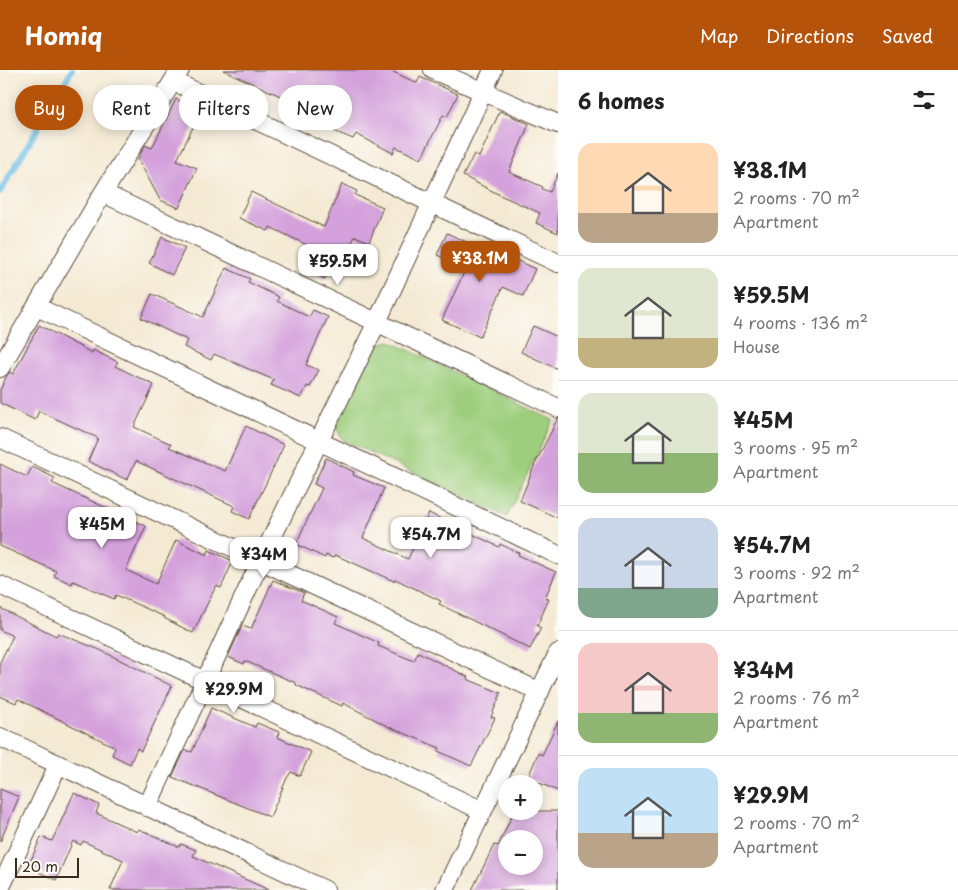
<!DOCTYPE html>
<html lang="en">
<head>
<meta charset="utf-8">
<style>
	body { margin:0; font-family:"Playpen Sans",sans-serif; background:#f6f6f6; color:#222; height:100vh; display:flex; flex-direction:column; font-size:19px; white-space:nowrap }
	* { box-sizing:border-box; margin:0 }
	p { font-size:16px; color:#767676 }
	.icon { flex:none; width:28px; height:28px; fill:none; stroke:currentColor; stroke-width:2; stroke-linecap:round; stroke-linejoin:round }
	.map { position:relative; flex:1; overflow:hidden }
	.drawer { display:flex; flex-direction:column; background:#fff; width:400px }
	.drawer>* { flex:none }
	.guide { position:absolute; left:15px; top:15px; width:468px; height:45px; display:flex; gap:10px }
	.tools { position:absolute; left:498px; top:705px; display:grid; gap:10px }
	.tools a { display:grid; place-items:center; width:45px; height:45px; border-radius:50%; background:#fff; box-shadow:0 2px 12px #0003; font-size:25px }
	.scale { position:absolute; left:15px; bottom:12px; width:64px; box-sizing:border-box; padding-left:5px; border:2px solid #3b2a1e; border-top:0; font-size:14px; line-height:18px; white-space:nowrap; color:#3b2a1e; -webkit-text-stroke:4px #fdfcf7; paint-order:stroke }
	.price { position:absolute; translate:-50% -42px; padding:0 11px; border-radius:10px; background:#fff; color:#222; font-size:16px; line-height:32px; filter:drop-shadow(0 1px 2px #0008) }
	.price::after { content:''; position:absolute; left:50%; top:30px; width:15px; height:11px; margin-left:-8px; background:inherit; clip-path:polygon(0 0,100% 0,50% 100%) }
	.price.on { background:#b45309; color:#fff }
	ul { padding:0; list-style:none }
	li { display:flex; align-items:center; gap:15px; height:125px; padding:0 20px }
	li+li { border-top:1px solid #e0e0e0 }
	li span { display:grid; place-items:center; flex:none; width:140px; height:100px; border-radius:15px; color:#555 }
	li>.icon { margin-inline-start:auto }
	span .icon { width:60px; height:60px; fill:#fffc; stroke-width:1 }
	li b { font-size:21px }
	h2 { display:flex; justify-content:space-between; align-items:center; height:60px; padding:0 20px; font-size:21px }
	.pill { padding:0 18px; border-radius:22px; background:#fff; box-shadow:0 2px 12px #0003; font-size:18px; line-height:45px }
	.pill.on { background:#b45309; color:#fff }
	header { display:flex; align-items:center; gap:30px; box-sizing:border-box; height:70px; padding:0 25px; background:#b45309; color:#fff }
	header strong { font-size:24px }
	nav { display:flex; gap:28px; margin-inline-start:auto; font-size:18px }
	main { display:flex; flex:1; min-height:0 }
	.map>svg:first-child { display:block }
	.green { fill:#9dce7d; stroke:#6c7c4e }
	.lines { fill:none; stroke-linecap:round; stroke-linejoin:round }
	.stream { stroke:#69bee5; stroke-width:6 }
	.building { fill:#d4a1dc; fill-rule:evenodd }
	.street-casing { stroke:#574739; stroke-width:20 }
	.street { stroke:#fff; stroke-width:18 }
</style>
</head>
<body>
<header>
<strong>Homiq</strong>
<nav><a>Map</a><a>Directions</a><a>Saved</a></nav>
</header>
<main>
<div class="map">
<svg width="558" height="820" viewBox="0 0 558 820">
	<rect width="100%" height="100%" fill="#fdfcf7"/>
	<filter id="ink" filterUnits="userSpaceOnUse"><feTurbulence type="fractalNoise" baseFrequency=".02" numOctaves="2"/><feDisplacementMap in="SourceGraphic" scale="10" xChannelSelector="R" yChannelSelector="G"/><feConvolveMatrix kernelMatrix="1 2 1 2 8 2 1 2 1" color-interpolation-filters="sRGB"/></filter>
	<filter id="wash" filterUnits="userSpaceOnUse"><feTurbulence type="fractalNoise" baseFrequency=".0096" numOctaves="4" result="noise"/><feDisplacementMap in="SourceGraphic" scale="20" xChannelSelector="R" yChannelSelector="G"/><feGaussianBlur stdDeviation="1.12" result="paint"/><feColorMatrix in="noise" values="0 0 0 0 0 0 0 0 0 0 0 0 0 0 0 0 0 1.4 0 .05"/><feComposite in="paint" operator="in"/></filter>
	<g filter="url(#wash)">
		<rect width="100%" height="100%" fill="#f4ead4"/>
		<path class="green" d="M390,271L553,350L507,447L342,369L335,356L377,274Z"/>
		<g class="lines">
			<path class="stream" d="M0,122L72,0"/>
		</g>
		<g id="blocks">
			<path class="building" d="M223,0H389L417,13L420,7L458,24L447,47L443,45L421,89L396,77L393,83L356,64L353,69L334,61L338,52Z
				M176,29L201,41L177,90L197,98L179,138L160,130L138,89L145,75L152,78Z
				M500,41L529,54L509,102L543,117L542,119L550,122L558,103V163L536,153L540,143L502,126L463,106L474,84L479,87Z
				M342,114L357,121L355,125L383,137L369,172L355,166L349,179L343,176L325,209L305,198L315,179L270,157L268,161L239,148L251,122L324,157Z
				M447,163L501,188L503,184L535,199L523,226L503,217L480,267L442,250L466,198L437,185Z
				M162,167L185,178L172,205L149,193Z
				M226,198L250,209L248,212L279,227L277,231L309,247L313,240L328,247L306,295L319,300L310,317L307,316L301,328L271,315L274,310L214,284L211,290L184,277L187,270L141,248L152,224L203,247Z
				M39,255L92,283L93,280L118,292L115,296L154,315L134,357L171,374L169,377L225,401L246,356L284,375L249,449L232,441L234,436L136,391L127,410L88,391L98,368L39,341L35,350L0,333V320L6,307L10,302L13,304Z
				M533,256L558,267V299L521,282Z
				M558,348V448L520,431L535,394Z
				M326,388L354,402L353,405L384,418L363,468L408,489L429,443L499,477L500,474L519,483L518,485L556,502L545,528L549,529L537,556L541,558L530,579L439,534L441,531L395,509L394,511L335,485L333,488L326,485L325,488L296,474L322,418L314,414Z
				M0,394L27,407L32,397L55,408L52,413L146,456L126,500L156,514L176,470L207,485L209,480L233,491L221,518L216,516L193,563L164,548L165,547L116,525L114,529L73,511L72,514L54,506L56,501L0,476Z
				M273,510L304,523L301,530L338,547L335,553L379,573L378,576L414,591L418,582L468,607L467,609L501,623L491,647L495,648L471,696L438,681L440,678L389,657L343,633L342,636L296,615V613L245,591L244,594L228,587L242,556L251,559Z
				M0,538L56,566L58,563L100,580L172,616L141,681L137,678L130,694L112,685L115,677L18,629L16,633L0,626V592L13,566L0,560Z
				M211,638L255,657L257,653L279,662L277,667L311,682L300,706L291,702L287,708L270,747L172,707L185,680L192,682Z
				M558,651V721L528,708L538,683L542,685Z
				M0,719L19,727L0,772Z
				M74,723L99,735L96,743L137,762L139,759L179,777L181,774L196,780L193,786L269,820H110L123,790L83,771L81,775L73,771L56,810L28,797L41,767L52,771Z
				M514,741H558V820H472L494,775L498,776ZM506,769H534V796H506Z"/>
		</g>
	</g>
	<g filter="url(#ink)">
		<use href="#blocks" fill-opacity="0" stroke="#574739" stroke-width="1"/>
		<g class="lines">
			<defs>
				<path id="street" d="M433,0L558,54
					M173,11L558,193
					M103,123L558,338
					M37,237L558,485
					M0,298L103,123L180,0
					M0,368L540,622
					M0,515L483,741
					M0,667L325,820
					M147,737L261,490L377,252L493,0
					M0,819L58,695
					M445,820L558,583"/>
			</defs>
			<use href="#street" class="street-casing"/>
			<use href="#street" class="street"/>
		</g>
	</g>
</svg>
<div class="tools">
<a>+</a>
<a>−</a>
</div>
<div class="scale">20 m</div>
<b class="price on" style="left:480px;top:213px">¥38.1M</b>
<b class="price" style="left:338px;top:216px">¥59.5M</b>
<b class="price" style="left:102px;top:479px">¥45M</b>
<b class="price" style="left:431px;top:489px">¥54.7M</b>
<b class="price" style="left:264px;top:509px">¥34M</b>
<b class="price" style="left:234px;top:644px">¥29.9M</b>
<div class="guide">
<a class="pill on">Buy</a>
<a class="pill">Rent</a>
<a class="pill">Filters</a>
<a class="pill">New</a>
</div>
</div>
<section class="drawer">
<h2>6 homes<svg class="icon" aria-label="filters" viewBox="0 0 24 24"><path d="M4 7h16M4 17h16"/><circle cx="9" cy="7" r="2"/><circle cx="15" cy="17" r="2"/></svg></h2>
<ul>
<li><span style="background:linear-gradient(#ffd9b3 70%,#b9a48a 0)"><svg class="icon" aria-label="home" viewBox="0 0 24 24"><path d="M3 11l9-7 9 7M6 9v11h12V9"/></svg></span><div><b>¥38.1M</b><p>2 rooms · 70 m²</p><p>Apartment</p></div></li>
<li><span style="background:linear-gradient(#dfe7d0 70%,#c2b280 0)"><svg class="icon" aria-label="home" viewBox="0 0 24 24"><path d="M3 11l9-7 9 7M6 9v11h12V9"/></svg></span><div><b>¥59.5M</b><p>4 rooms · 136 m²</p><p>House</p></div></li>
<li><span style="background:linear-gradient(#dfe7d0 60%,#8fb573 0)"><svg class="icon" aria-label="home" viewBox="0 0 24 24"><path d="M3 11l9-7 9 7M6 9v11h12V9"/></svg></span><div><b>¥45M</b><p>3 rooms · 95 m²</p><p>Apartment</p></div></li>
<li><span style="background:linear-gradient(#c9d6e8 70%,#7fa58c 0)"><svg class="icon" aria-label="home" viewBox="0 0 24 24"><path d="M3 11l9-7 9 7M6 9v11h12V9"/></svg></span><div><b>¥54.7M</b><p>3 rooms · 92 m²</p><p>Apartment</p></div></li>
<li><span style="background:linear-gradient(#f6c9c9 70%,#8fb573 0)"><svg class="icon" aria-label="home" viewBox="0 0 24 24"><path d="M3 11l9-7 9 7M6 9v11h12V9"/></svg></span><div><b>¥34M</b><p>2 rooms · 76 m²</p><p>Apartment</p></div></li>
<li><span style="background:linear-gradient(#bfe0f5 65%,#b9a48a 0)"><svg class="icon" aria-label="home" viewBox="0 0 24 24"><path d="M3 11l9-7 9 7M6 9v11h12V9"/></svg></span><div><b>¥29.9M</b><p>2 rooms · 70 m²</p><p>Apartment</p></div></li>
</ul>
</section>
</main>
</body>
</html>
